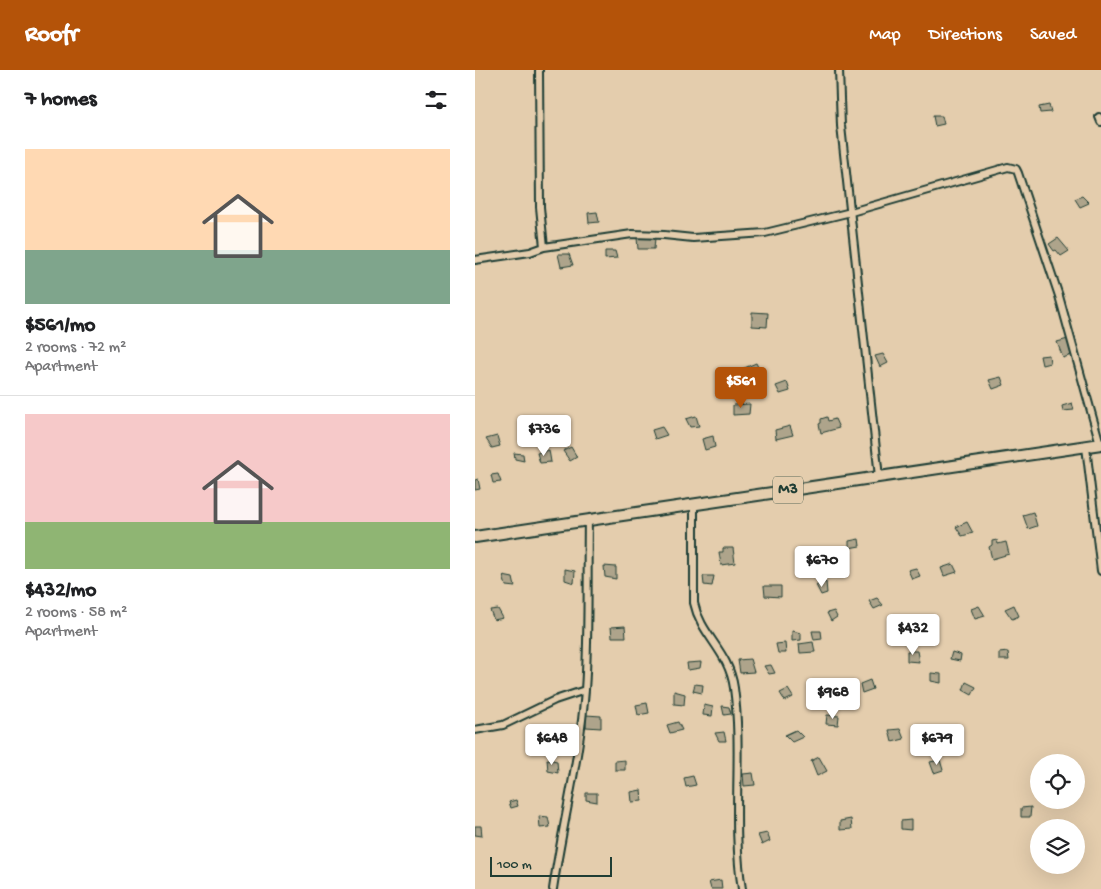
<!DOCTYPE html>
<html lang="en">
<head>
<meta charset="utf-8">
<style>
	body { margin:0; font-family:"Gochi Hand",sans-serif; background:#f6f6f6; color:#202124; height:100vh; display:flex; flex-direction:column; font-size:19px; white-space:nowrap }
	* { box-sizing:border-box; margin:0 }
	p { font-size:16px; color:#757577 }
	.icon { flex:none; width:28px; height:28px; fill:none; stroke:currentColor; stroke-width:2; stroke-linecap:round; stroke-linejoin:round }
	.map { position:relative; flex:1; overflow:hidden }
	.side { display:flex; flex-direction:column; background:#fff; width:475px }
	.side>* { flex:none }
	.controls { position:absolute; left:555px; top:684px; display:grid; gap:10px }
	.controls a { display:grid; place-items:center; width:55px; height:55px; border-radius:50%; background:#fff; box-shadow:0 5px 20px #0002; font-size:25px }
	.scale { position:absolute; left:15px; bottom:12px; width:122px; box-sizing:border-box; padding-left:5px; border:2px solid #1f3d34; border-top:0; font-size:14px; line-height:18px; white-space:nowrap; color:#1f3d34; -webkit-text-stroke:4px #e4cdad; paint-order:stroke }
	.price { position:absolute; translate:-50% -42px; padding:0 11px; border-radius:5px; background:#fff; color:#222; font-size:16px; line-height:32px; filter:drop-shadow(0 1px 2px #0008) }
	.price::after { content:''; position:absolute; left:50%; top:30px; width:15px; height:11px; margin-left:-8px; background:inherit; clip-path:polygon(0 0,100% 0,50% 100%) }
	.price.on { background:#b45309; color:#fff }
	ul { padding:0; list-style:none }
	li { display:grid; align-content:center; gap:10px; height:265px; padding:0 25px }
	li+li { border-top:1px solid #e0e0e0 }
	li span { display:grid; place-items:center; height:155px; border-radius:0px; color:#555 }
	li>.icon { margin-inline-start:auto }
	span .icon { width:90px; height:90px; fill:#fffc; stroke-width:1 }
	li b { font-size:21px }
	h2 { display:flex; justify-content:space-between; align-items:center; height:60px; padding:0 25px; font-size:21px }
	header { display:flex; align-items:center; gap:30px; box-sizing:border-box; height:70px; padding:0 25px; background:#b45309; color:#fff }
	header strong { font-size:24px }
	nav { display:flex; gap:28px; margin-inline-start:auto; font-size:18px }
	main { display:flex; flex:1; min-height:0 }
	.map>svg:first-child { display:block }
	.building { fill:#aea48b; stroke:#1f3d34 }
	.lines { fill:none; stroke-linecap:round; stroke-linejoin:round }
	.street-casing { stroke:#1f3d34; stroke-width:10 }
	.primary-casing { stroke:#1f3d34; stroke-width:14 }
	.street { stroke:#e4cdad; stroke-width:6 }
	.primary { stroke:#e4cdad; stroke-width:10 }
	.labels { text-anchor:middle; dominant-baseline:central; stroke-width:5; stroke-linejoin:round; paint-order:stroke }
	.shield { fill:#e4cdad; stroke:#5a6858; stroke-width:1 }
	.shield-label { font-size:16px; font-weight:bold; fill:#1f3d34 }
</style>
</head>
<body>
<header>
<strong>Roofr</strong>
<nav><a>Map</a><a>Directions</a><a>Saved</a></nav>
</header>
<main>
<section class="side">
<h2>7 homes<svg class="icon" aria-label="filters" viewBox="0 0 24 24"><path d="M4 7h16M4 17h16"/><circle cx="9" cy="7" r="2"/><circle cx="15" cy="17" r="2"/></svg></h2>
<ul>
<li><span style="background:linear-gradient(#ffd9b3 65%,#7fa58c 0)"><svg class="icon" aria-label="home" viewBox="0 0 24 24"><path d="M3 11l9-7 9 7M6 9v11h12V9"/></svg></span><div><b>$561/mo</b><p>2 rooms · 72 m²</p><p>Apartment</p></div></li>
<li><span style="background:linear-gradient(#f6c9c9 70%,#8fb573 0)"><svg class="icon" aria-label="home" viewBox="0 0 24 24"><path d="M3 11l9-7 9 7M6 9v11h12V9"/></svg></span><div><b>$432/mo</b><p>2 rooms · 58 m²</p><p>Apartment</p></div></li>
</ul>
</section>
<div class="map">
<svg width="626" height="819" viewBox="0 0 626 819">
	<rect width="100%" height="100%" fill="#e4cdad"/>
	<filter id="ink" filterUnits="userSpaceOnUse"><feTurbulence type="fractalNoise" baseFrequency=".02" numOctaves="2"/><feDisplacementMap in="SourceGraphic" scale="10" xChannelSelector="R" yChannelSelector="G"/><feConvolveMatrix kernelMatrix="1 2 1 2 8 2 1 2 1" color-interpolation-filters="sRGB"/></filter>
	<g filter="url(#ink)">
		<path class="building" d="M574,35L576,42L565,43L564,37Z
			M458,46H467L469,54L460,56Z
			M607,126L614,133L605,137L600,129Z
			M122,142L124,152L114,153L113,143Z
			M162,168H180L179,179H163Z
			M583,168L594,181L586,186L581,180L579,181L574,174Z
			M130,181H140L142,188L130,189Z
			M83,184H94L98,195L86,197Z
			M277,242L293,243L292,257L277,256Z
			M593,269L599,284L588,288L582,272Z
			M408,284L413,293L405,297L400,286Z
			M574,285L575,293L567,295L565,286Z
			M281,293L287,305L272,311L267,299Z
			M526,307L529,315L518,319L514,310Z
			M312,312L315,321L305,324L301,316Z
			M597,333L599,340L588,341L587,336Z
			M275,334L274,344L258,345V335Z
			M221,346L224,356L215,357L211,349Z
			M352,347L353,351L360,349L364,358L346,363L344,354L346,353V349Z
			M315,356L318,365L301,369L300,360Z
			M187,357L192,365L180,369L177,360Z
			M22,366L25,376L17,378L11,369Z
			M238,366L240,377L230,380L227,369Z
			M96,377L102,387L95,391L88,381Z
			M74,380L76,392L65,393L62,383Z
			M39,383L48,384L49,391L40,389Z
			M23,404L26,412L18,413L16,405Z
			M3,409L5,419L0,420V410Z
			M558,442L562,456L553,459L548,445Z
			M492,452L498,463L487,466L481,457Z
			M384,469L385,476L374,478V471Z
			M522,470L523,474L531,472L534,484L517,489L514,477L517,475V471Z
			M248,478H258L260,493L246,495L244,482H248Z
			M478,494L482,502L469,506L466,498Z
			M129,496L141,497V509L130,507Z
			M441,498L445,506L437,509L433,500Z
			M90,499L100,501L99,513L90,510Z
			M28,506L38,508L40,517L31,516Z
			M228,506H239L237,516L229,515Z
			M351,512L352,523L346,525L341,515Z
			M289,516H306V527L290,526Z
			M402,528L408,535L399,539L394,531Z
			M539,535L544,546L537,549L530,539Z
			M504,536L510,546L500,549L496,539Z
			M23,539L28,548L19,550L15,540Z
			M359,541L362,547L356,551L352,543Z
			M150,556L151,567H137L136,557Z
			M428,558L440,559L442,570L430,568Z
			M317,561L326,563V570L317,571Z
			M337,561H346L347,569L339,570Z
			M338,572L340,582L325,583L324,574Z
			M310,573L311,583H303L301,574Z
			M432,581H442L444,592L432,591Z
			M477,582L486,585L485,591L475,589Z
			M533,582L534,590H524V583Z
			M275,589L279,602L265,603L263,590Z
			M226,592L225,598L213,600L212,593Z
			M296,595L300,603L294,604L289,596Z
			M456,603L466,604V613L456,611Z
			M395,610L398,619L387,623L385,614Z
			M491,612L501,617L497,625L488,620Z
			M220,614L228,615L227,623L218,621Z
			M313,619L318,627L310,631L305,623Z
			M199,621L210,624L209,635L199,634Z
			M172,633L174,643L163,645L161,635Z
			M229,635L238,637L237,646L228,645Z
			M247,636L254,637L256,644L249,645Z
			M111,645L126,646V658L111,657Z
			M352,645L364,646L363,655L351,654Z
			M203,652L207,660L195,663L192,655Z
			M62,659L61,668H53L52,660Z
			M425,659L429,669L417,672L414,660Z
			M321,660L328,667L317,672L310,665Z
			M249,662L251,671H244L240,663Z
			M450,664H461L462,674L453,675Z
			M86,668L92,669V677L83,676Z
			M344,687L352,701L342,706L336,691Z
			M72,689L82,691L83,703L73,701Z
			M150,690V700H140V691Z
			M465,690L468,700L459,703L455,692Z
			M278,703L280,715L269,716L268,704Z
			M218,706L221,715L211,717L209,708Z
			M166,720L167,731L157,732L156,722Z
			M111,723H122V732L111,730Z
			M41,730L43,736L36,738L34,732Z
			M556,737L555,747H546V738Z
			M64,746L73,747L75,757L65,758Z
			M376,749L377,759L365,760V751Z
			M436,750V760L426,759V751Z
			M0,756H6L7,766L0,765Z
			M292,763L295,771L287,775L283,765Z
			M246,810L247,819H236L234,812Z"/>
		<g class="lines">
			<defs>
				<path id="street" d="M64,0L65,137L69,177
					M364,0L366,56L404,407
					M624,47L626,52
					M0,190L55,182L69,177L157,164L189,165L218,168L290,163L376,142L533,97L541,99L543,103L584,226L625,374
					M611,377L626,501
					M219,434V533C226,566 254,581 259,618C268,684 256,752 267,819
					M0,660L28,655L80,630L110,620
					M78,819C88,752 105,687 110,620C114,564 112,506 113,449"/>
				<path id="primary" d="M0,467L626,374"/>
			</defs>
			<use href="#street" class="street-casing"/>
			<use href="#primary" class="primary-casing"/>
			<use href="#street" class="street"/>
			<use href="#primary" class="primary"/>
		</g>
	</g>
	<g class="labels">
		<rect class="shield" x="298" y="406.5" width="30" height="27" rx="4"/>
		<g class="shield-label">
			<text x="313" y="420">M3</text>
		</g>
	</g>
</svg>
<div class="controls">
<a><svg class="icon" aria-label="locate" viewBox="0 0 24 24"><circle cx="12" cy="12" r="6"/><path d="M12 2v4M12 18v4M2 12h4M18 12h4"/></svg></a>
<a><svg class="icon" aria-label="layers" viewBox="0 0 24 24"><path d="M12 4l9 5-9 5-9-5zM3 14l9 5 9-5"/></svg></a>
</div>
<div class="scale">100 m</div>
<b class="price on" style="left:266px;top:339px">$561</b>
<b class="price" style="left:69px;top:387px">$736</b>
<b class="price" style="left:347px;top:518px">$670</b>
<b class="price" style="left:438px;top:586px">$432</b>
<b class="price" style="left:358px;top:650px">$968</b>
<b class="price" style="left:77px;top:696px">$648</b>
<b class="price" style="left:462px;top:696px">$679</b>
</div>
</main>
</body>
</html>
